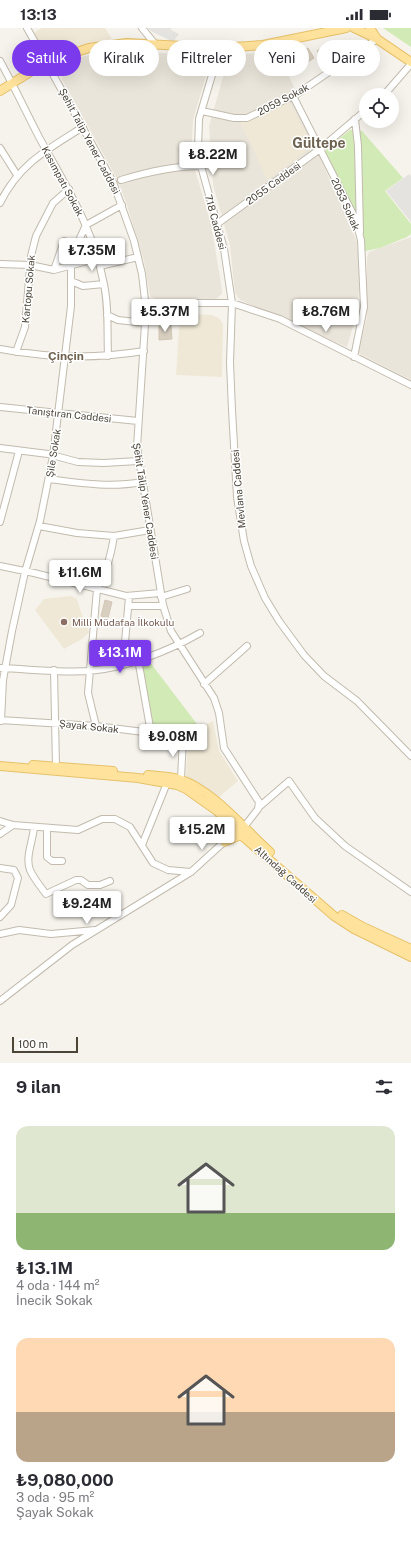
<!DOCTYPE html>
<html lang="tr">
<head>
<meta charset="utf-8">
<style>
	body { margin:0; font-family:"Public Sans",sans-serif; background:#f2f2f3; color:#2b2b33; height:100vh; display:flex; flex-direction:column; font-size:15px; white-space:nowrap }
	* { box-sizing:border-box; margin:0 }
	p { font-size:13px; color:#7c7c81 }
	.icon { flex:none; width:22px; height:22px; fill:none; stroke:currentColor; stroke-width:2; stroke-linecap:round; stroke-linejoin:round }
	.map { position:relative; height:1035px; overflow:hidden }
	.drawer { display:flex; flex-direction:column; background:#fff; flex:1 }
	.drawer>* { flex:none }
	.guide { position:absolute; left:12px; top:12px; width:387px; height:36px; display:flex; gap:8px }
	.buttons { position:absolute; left:359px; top:60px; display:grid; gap:8px }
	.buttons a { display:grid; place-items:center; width:40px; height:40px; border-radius:50%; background:#fff; box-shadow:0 4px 16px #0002; font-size:20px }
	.scale { position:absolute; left:12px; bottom:10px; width:66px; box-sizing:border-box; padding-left:4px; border:2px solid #4b4439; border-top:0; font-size:11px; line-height:14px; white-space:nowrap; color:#4b4439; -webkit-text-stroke:3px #fff; paint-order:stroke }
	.price { position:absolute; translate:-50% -34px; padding:0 9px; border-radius:4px; background:#fff; color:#222; font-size:13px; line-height:26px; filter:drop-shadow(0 1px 2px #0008) }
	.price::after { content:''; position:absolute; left:50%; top:24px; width:12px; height:9px; margin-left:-6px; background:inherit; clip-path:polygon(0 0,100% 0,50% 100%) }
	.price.selected { background:#7c3aed; color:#fff }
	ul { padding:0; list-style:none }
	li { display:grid; align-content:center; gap:8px; height:212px; padding:0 16px }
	li span { display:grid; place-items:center; height:124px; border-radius:12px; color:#555 }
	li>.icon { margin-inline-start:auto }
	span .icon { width:72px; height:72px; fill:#fffc; stroke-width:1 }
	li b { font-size:17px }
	h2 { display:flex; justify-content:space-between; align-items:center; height:48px; padding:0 16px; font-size:17px }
	.pill { padding:0 14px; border-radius:18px; background:#fff; box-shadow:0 4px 16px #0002; font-size:14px; line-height:36px }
	.pill.selected { background:#7c3aed; color:#fff }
	.status { display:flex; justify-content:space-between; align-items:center; height:28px; padding:0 20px; background:#fff; direction:ltr }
	.status svg { height:11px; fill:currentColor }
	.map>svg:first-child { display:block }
	.residential { fill:#eae5da }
	.education { fill:#efe8d6 }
	.green { fill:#d2eab5 }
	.parking { fill:#e5e3e0 }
	.building { fill:#d8cfc1; stroke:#d3c7b4 }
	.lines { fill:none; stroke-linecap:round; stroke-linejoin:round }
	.minor-casing { stroke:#c2bbae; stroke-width:8 }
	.major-casing { stroke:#e6c16a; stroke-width:10 }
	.minor { stroke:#fff; stroke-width:6 }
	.major { stroke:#ffe39c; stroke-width:8 }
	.education-dot { fill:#8d6e63; stroke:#fff; stroke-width:1.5 }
	.labels { text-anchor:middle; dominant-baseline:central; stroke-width:3; stroke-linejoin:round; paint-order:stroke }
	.street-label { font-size:10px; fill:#4b4439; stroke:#fff }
	.education-label { font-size:10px; fill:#785e54; stroke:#fff; text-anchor:start }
	.quarter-label { font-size:12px; font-weight:bold; fill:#6e6250; stroke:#fff }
	.district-label { font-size:14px; font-weight:bold; fill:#6e6250; stroke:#fff }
</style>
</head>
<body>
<div class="status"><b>13:13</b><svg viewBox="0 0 49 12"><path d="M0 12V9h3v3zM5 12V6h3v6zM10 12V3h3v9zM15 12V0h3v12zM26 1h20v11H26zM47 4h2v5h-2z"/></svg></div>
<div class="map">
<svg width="411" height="1035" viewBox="0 0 411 1035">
	<rect width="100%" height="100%" fill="#f6f3ec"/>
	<path class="residential" d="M128,23L197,27L206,33L209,37L193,92L192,112L193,135L211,196L221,255L222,266L215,272L182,271L159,273L150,268L144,233L126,174L116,149L63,53L60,45V40L63,35L74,30L106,24Z
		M277,24L295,61L320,129L357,214L360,252L357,285L347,319L240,272L235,265L230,217L213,157L209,98L227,35L231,29L242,26Z
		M411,209V352L358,325L367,289V230L369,224Z"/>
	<path class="education" d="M42,0H105L112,11L59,24L47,30L34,8V5Z
		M288,73L311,114L310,120L267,152L254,123L240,95Z
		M180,285L211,287L219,290L223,296L222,349L176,347Z
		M71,568L77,571L81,584L89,604L82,611L64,621L35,582L44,571Z
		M213,693L219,723L238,753L218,770L199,756L186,750L188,707L195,702Z"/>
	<path class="green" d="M383,0H411V19Z
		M356,101L362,103L403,150L385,163L411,196V206L407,209L380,220L365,223L360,194L325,124L326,121L350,102Z
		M149,633L197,696L184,706L153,702L142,635Z"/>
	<path class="parking" d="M148,0H171V2L179,6L173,14L151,3Z
		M409,146L411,148V194L386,163Z"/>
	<path class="building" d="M329,16L339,28L332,34L326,36L321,32L322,30L317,23L324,18Z
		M308,20L314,30L302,38L301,37L294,41L288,31L300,22L302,24Z
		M171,297L172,311L159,312V298Z
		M105,572L112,574L108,590L101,588Z"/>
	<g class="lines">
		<defs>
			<path id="minor" d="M27,0L113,154L134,213L142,246L146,281L137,419L163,577L171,603L214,670L219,685L224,720L259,774L258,781L244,799
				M142,0L155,16
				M220,20L199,91L198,121L201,138L224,221L232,275L230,335L232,382L237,469L244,513L251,538L265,570L279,593L304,627L324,648L357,673L411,728
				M0,33C14,58 26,84 39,109C65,157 92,197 103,252C109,276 107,303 108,328
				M384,67L411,36
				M293,68L355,190L361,212L364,279L354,329
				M202,83L234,90H247L297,66L377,11
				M355,91L358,118L360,204
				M0,120L17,147
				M121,152C148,144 173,138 201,138
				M0,175C19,136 48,121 83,99
				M217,196L320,121L366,82
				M0,236L30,237L54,242L98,230
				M100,238L138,229
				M54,242L64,213L77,218
				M71,253L83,258L104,256
				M146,281L186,275H232L280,291L411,357
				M107,287L118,292L145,295
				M0,321C48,330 96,331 144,323
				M16,324L25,299L31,228L36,208L53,175L69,161
				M0,379L138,393
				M0,420L48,426L78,434L104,435L138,433
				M49,451C80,455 110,460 142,454
				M0,494L19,423
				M39,498L77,505L114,508L150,502
				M0,538L34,545L126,568L160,565
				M161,569L187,561
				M129,578H163
				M138,631L151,705
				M123,637L129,569
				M0,640C29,641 60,645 89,643C125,640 169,623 200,605
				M54,642L56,738
				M204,656L247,618
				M0,692L96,698L183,709L181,751
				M1,693L3,652L12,603L25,544L40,493L53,428L71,278V238L75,221L86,197L122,177
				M96,698L88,665L97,561C107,544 111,527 114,508
				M259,779L289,753L315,790L345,818L411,864
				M0,793L13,797L78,802L102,791H115L130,799L153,835L168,842L191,844
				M34,799C33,813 25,829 30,842C34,851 41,859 46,866L76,852H81L88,857H100L110,853
				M47,800V829L52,833H62
				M0,806L13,797
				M142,817L167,755
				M0,840L14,842L18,850L11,877L0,889
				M0,906L19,902L51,906L95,902
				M0,973L72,917L191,844L224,814"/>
			<path id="major" d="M354,0L377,11L411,34
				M370,0L377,11
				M0,63L46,34L89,20L127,15L220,20L263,17L346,0
				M33,737L113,743
				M0,738L138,750L177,757L186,761L217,783L241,807L334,888L354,901L411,929
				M148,747C158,748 169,748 179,751C212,761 245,802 270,824
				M224,814L241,807L243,803
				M342,887L363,899L411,921"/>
		</defs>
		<use href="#minor" class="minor-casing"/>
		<use href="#major" class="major-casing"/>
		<use href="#minor" class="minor"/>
		<use href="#major" class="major"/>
	</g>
	<circle class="education-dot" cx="64" cy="594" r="4"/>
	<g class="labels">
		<g class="street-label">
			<text transform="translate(283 71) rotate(-28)">2059 Sokak</text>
			<text transform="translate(90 113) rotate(62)">Şehit Talip Yener Caddesi</text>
			<text transform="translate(63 153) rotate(62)">Kasımpatı Sokak</text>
			<text transform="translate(273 155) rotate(-36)">2055 Caddesi</text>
			<text transform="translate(346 176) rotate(66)">2053 Sokak</text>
			<text transform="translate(216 194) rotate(75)">718 Caddesi</text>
			<text transform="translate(28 261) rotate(-85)">Kartopu Sokak</text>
			<text transform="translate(69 386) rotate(6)">Tanıştıran Caddesi</text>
			<text transform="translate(53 425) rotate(-81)">Şile Sokak</text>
			<text transform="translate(238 461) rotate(-95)">Mevlana Caddesi</text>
			<text transform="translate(146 473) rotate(81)">Şehit Talip Yener Caddesi</text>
			<text transform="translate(89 698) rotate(6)">Şayak Sokak</text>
			<text transform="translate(286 846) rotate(42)">Altındağ Caddesi</text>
		</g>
		<g class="education-label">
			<text x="72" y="594">Milli Müdafaa İlkokulu</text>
		</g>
		<g class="quarter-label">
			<text x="66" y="328">Çinçin</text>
		</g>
		<g class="district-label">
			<text x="319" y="115">Gültepe</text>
		</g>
	</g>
</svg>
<div class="buttons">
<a><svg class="icon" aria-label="locate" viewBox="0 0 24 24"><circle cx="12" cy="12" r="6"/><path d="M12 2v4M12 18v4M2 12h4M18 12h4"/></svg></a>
</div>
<div class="scale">100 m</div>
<b class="price" style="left:213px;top:148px">₺8.22M</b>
<b class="price" style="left:92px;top:244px">₺7.35M</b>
<b class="price" style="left:165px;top:305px">₺5.37M</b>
<b class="price" style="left:326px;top:305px">₺8.76M</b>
<b class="price" style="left:80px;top:566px">₺11.6M</b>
<b class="price selected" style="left:120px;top:646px">₺13.1M</b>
<b class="price" style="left:173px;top:730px">₺9.08M</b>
<b class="price" style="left:202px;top:823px">₺15.2M</b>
<b class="price" style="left:87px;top:897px">₺9.24M</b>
<div class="guide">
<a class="pill selected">Satılık</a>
<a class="pill">Kiralık</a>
<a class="pill">Filtreler</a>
<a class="pill">Yeni</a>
<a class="pill">Daire</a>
</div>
</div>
<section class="drawer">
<h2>9 ilan<svg class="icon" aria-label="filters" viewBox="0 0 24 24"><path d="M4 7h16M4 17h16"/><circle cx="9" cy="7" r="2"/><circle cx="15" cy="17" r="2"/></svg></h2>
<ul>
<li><span style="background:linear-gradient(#dfe7d0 70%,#8fb573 0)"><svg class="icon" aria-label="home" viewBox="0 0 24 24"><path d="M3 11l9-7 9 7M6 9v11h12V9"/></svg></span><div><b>₺13.1M</b><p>4 oda · 144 m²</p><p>İnecik Sokak</p></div></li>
<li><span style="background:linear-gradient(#ffd9b3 60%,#b9a48a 0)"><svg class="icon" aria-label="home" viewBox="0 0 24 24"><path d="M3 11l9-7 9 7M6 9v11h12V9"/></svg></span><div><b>₺9,080,000</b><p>3 oda · 95 m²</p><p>Şayak Sokak</p></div></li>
</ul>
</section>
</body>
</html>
